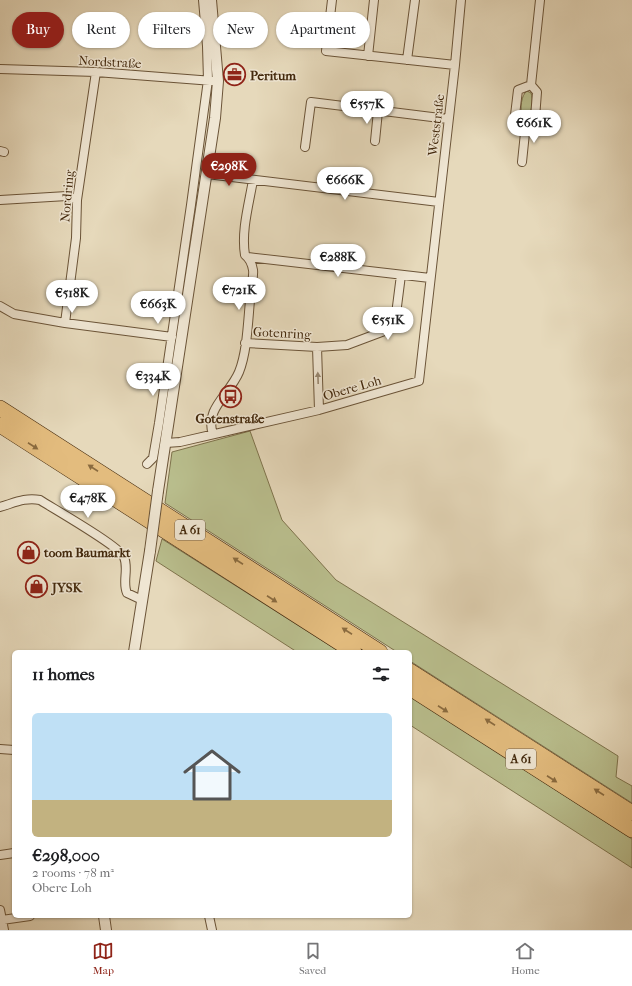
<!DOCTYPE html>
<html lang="en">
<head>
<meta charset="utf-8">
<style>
	body { margin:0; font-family:"IM FELL French Canon",serif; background:#f2f2f2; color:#202124; height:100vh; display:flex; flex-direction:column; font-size:15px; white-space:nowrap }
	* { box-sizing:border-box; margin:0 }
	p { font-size:13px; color:#757577 }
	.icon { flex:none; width:22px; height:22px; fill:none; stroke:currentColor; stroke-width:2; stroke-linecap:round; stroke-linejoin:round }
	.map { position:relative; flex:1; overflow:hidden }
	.panel { position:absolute; left:12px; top:650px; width:400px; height:268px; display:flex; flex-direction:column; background:#fff; border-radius:6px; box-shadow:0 1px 3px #0004 }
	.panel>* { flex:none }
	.guide { position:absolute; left:12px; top:12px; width:400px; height:36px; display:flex; gap:8px }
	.price { position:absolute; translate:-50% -34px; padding:0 9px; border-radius:14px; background:#fff; color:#222; font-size:13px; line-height:26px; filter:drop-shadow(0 1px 2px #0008) }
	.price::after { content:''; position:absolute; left:50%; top:24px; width:12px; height:9px; margin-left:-6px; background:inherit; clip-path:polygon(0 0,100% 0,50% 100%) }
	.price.selected { background:#8f2418; color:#fff }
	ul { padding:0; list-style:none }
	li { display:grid; align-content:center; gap:8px; height:212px; padding:0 20px }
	li span { display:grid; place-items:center; height:124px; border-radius:6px; color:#555 }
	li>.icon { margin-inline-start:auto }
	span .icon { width:72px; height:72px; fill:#fffc; stroke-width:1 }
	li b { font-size:17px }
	h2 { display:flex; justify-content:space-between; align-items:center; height:48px; padding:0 20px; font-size:17px }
	.chip { padding:0 14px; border-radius:18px; background:#fff; box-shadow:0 1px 3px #0004; font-size:14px; line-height:36px }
	.chip.selected { background:#8f2418; color:#fff }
	.menu { display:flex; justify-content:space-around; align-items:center; height:56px; border-top:1px solid #e0e0e0; background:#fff; font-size:11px; color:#757577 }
	.menu a { display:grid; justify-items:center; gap:2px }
	.menu .selected { color:#8f2418 }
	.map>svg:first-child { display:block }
	.green { fill:#b9be8d; stroke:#7e734c }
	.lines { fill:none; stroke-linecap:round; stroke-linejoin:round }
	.minor-casing { stroke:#6b5438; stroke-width:10 }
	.tertiary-casing { stroke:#6b5438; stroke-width:12 }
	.motorway-casing { stroke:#42280c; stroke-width:16 }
	.minor { stroke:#efe6d3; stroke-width:8 }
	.tertiary { stroke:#efe6d3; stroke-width:10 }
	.motorway { stroke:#e3bc7e; stroke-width:15 }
	.tertiary-bridge-casing { stroke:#6b5438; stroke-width:12; stroke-linecap:butt }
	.tertiary-bridge { stroke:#efe6d3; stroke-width:10 }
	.oneway { fill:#988770 }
	.oneway2 { fill:#8a6b3f }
	.labels { text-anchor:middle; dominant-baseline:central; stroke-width:3; stroke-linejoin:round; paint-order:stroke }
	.shield { fill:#efe6d3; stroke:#766148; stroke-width:1 }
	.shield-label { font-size:12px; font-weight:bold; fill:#42280c }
	.street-label { font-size:13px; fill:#42280c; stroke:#efe6d3 }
	.poi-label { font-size:13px; font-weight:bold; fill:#42280c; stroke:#efe6d3; text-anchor:start }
</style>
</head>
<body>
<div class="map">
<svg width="632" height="930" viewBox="0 0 632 930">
	<rect width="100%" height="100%" fill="#e6d9bb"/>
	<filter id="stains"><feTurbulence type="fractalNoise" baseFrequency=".005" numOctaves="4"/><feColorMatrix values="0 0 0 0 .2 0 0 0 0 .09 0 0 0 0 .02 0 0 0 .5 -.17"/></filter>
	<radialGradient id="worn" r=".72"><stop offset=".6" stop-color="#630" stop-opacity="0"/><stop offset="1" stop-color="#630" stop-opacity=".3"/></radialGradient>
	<path class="green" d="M527,91L531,93C533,99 533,113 526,117L522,116C520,109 521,95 527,91Z
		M250,431L282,520L336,580L618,756L616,777L632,786V803L410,661V652H397L165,503L172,452Z
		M162,539L340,652H297L156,561Z
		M410,696L632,839V868L410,725Z"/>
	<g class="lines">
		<defs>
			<path id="minor" d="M332,0L326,51L455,65
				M368,56L374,0
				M407,60L415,0
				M0,69L96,72L213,81
				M526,123L515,115L518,90L531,85
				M375,141L378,111
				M305,147L311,102L448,119
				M0,151L4,152
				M522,162L526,123L535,118L537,92L531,85L540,0
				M207,174L439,202
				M0,200L67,196L77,200
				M248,257L430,278
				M0,306L14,314L65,323L172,337
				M65,323L76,238L77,200L96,72
				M245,343L317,347L347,345L387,330L395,322L401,275
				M317,347L319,410
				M213,434C204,409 230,394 239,372C248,350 248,315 251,291C251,285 254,276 253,270C252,264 249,258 245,255C241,231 249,204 253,180
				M166,443L180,442L319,410L419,381L455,65L461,0
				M147,464L153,458L159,423L191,205L208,80L207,46L203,0
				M0,507C14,503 25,497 40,500C54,509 119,546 124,557C129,569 122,582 127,593L142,600
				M0,749L14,750
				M0,855L14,853
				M0,910L4,930
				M209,916L212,930
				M2,920L30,916"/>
			<path id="tertiary" d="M158,491L215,118L218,81L211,0
				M134,652L150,551
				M104,916L106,930"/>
			<path id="motorway" d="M0,408L380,652
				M0,425L354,652
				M410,671L632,813
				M410,688L632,830"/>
		</defs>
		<use href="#minor" class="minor-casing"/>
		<use href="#tertiary" class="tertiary-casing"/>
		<use href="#motorway" class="motorway-casing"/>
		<use href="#minor" class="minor"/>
		<use href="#tertiary" class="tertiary"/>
		<use href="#motorway" class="motorway"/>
		<defs>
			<path id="tertiary-bridge" d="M150,551L158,491"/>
		</defs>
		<use href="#tertiary-bridge" class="tertiary-bridge-casing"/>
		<use href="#tertiary-bridge" class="tertiary-bridge"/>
	</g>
	<defs><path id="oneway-solid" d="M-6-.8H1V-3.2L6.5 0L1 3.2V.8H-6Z"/></defs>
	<use class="oneway" href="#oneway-solid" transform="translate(318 378) rotate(-92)"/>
	<g class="oneway2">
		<use href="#oneway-solid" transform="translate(33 446) rotate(33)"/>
		<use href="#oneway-solid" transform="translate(93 468) rotate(-147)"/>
		<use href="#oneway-solid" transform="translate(238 561) rotate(-147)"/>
		<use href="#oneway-solid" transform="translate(272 599) rotate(33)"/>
		<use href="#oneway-solid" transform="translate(347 631) rotate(-147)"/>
		<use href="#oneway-solid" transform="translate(443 709) rotate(33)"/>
		<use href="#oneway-solid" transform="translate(490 722) rotate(-147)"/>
		<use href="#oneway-solid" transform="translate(552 779) rotate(33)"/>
		<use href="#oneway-solid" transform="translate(599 792) rotate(-147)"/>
	</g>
	<defs>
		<symbol id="office-ring" viewBox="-11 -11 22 22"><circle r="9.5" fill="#efe6d3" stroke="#8f2418" stroke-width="1.5"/><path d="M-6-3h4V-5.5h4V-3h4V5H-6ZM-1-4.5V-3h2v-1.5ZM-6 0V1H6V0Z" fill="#8f2418"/></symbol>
		<symbol id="bus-ring" viewBox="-11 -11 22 22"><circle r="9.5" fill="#efe6d3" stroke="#8f2418" stroke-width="1.5"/><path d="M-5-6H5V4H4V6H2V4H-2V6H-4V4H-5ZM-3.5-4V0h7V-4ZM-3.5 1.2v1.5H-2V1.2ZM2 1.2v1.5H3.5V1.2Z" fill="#8f2418"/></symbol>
		<symbol id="shop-ring" viewBox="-11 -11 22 22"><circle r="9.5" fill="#efe6d3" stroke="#8f2418" stroke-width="1.5"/><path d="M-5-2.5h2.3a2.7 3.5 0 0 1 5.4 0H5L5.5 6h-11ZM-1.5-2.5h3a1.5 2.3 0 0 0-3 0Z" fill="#8f2418"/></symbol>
	</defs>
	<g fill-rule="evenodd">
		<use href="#office-ring" x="222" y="62" width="25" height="25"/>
		<use href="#bus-ring" x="218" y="384" width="25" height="25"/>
		<use href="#shop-ring" x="16" y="540" width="25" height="25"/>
		<use href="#shop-ring" x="24" y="574" width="25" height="25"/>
	</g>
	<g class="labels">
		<g class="shield">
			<rect x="175" y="520" width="30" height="20" rx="3"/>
			<rect x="506" y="749" width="30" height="20" rx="3"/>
		</g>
		<g class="shield-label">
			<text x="190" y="530">A 61</text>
			<text x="521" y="759">A 61</text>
		</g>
		<g class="street-label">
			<text transform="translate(110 62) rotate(3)">Nordstraße</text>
			<text transform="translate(436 125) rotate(-83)">Weststraße</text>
			<text transform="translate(67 196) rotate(-85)">Nordring</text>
			<text transform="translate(282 333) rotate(3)">Gotenring</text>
			<text transform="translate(352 388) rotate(-16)">Obere Loh</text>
		</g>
		<g class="poi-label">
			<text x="250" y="75">Peritum</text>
			<text x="230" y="418" text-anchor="middle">Gotenstraße</text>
			<text x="44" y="552">toom Baumarkt</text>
			<text x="52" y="587">JYSK</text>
		</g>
	</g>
	<rect width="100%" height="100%" filter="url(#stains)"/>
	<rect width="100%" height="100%" fill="url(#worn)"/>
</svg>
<b class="price" style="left:367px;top:125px">€557K</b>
<b class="price" style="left:534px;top:144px">€661K</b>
<b class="price selected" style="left:229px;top:187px">€298K</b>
<b class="price" style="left:345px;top:201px">€666K</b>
<b class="price" style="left:338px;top:278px">€288K</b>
<b class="price" style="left:239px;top:311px">€721K</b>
<b class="price" style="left:72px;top:314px">€518K</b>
<b class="price" style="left:158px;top:325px">€663K</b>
<b class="price" style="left:388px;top:341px">€551K</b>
<b class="price" style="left:153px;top:397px">€334K</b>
<b class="price" style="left:88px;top:519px">€478K</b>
<div class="guide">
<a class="chip selected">Buy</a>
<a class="chip">Rent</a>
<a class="chip">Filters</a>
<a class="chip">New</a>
<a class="chip">Apartment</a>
</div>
<section class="panel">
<h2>11 homes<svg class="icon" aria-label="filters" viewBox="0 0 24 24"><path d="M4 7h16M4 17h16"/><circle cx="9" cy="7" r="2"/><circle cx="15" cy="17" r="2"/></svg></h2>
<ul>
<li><span style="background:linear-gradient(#bfe0f5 70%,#c2b280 0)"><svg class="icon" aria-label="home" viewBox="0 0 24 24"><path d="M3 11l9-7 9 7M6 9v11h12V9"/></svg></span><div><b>€298,000</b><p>2 rooms · 78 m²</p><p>Obere Loh</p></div></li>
</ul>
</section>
</div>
<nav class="menu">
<a class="selected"><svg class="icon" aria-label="map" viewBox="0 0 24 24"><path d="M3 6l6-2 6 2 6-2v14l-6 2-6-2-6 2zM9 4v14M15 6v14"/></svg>Map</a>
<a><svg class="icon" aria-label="saved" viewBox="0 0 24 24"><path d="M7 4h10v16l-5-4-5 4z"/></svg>Saved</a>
<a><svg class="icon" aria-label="home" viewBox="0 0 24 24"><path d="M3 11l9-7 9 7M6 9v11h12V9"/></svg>Home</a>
</nav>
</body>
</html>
